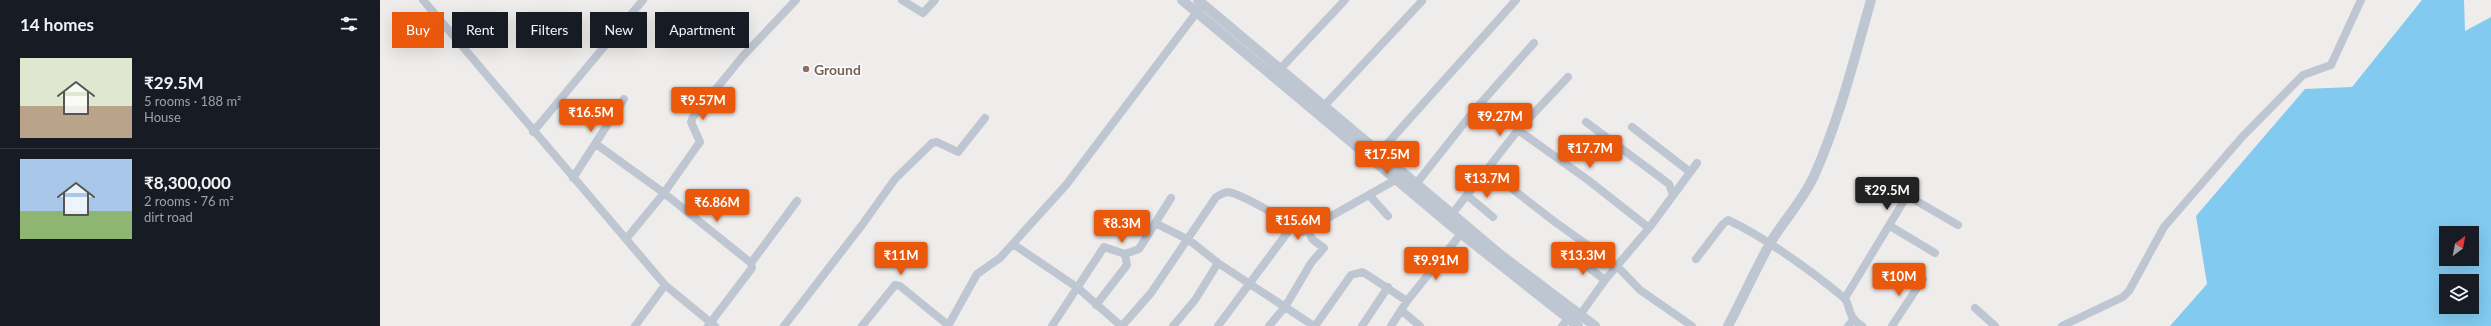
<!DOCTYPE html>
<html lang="en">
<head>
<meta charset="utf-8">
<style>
	body { margin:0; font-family:Lato,sans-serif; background:#20242c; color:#f1f3f6; height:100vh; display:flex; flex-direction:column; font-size:15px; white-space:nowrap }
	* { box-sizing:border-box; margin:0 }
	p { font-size:13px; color:#9ea1a6 }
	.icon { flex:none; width:22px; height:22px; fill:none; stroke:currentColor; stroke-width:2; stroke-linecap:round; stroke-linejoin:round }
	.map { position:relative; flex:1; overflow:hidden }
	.sheet { display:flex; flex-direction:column; background:#171b24; width:380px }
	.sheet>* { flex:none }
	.top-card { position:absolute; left:12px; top:12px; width:380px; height:36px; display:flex; gap:8px }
	.needle { width:26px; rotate:32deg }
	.tools { position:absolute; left:2059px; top:226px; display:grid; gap:8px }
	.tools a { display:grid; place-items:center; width:40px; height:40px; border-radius:0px; background:#171b24; box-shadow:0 4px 16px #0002; font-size:20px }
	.price { position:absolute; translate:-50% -34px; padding:0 9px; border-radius:4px; background:#ea580c; color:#fff; font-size:13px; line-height:26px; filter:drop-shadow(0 1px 2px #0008) }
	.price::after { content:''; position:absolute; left:50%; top:24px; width:12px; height:9px; margin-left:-6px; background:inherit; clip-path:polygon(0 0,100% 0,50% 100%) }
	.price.selected { background:#222; color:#fff }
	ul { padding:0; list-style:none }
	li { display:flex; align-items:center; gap:12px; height:100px; padding:0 20px }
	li+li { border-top:1px solid #363941 }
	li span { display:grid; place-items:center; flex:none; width:112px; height:80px; border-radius:0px; color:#555 }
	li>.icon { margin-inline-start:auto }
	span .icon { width:48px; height:48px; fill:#fffc; stroke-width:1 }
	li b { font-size:17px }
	h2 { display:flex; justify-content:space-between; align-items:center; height:48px; padding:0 20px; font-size:17px }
	.tag { padding:0 14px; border-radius:0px; background:#171b24; box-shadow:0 4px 16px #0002; font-size:14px; line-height:36px }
	.tag.selected { background:#ea580c; color:#fff }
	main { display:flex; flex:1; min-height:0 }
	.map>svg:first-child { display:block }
	.water { fill:#82caef; fill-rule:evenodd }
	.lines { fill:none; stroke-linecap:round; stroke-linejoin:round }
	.minor { stroke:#bec6d2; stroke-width:8 }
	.tertiary { stroke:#bec6d2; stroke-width:10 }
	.education-dot { fill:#8d6e63; stroke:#fff; stroke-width:1.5 }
	.labels { text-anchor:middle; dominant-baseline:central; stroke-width:3; stroke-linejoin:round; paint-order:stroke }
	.education-label { font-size:14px; font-weight:bold; fill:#785e54; stroke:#fff; text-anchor:start }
</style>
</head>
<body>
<main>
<section class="sheet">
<h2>14 homes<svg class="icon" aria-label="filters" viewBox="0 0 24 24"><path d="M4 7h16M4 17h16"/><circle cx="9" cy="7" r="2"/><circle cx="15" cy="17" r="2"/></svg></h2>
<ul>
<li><span style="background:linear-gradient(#dfe7d0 60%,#b9a48a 0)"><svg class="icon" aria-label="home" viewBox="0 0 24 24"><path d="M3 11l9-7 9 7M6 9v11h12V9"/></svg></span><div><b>₹29.5M</b><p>5 rooms · 188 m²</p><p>House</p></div></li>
<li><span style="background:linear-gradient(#a9c7e8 65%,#8fb573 0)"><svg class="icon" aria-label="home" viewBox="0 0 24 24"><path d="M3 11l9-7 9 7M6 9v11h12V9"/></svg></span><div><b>₹8,300,000</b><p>2 rooms · 76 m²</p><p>dirt road</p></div></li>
</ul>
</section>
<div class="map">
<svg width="2111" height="326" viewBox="0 0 2111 326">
	<rect width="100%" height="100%" fill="#efecec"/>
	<path class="water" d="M2042,0H2084L2085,31L2111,17V326H1790L1827,284L1816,216L1925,89L1972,87ZM2066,233H2092V259H2066ZM2066,281H2092V307H2066Z"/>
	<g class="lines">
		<path class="minor" d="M43,0L285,285L335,326
			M522,0L543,13L555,0
			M901,68L965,0
			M945,105L1042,1
			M1206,122L1289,184L1293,195
			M1252,127L1310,172
			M1138,130L1208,180L1269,228
			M153,132L263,0
			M216,144L284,193L371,263L372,268L328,326
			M998,154L1136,0
			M1108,170L1175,222L1237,266L1260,290L1312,326
			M193,178L244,99
			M1036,184L1093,112L1154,43
			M989,195L1008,216
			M1088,196L1113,217
			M1072,214L1138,130L1188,77
			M775,223L809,240L838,263L934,326
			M1510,226L1555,253
			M246,239L284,193L317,146L320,142L311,122L313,117L363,56L416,0
			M633,244L698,288L741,326
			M1193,256L1225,280
			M1316,259L1343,224L1348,220C1383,236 1433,272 1463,297C1472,304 1465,316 1482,326
			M371,263L417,201
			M1465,298L1525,199H1533L1578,225
			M716,305L747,265L745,254L759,249L791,198
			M1595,308L1615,326
			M1021,310L1040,326
			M1200,315L1225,280L1269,228L1317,163
			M255,326L285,285
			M404,326L482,225L515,179L552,143L557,142L578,152L605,118
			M482,326L515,285L520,286L568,325
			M568,326L597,274L620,258L686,185L820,8
			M672,326L724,247L745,254
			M742,326L771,293L836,197C840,195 844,192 848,192C863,194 899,217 913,225
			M793,326L815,300L838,263
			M838,326L913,225L923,232L1017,179
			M889,326L905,307L931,263L944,248L932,239L928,230
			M935,326L971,275L982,272L986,274L1027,301
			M982,326L1008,287
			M1011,326L1027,301L1084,230
			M1182,326L1188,319
			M1468,326L1473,320
			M1512,326L1543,279
			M1682,326L1743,297L1749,291L1784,227L1863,136L1923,75L1951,65L1981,0"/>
		<path class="tertiary" d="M802,0L1069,224L1198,326
			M818,0L1122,256L1215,326
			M1348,326C1362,299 1375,271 1389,245C1403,221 1422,202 1434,176C1459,120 1474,60 1491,0"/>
	</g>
	<circle class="education-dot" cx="426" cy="69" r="4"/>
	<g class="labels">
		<g class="education-label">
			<text x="434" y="69">Ground</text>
		</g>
	</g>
</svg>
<div class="tools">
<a><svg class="needle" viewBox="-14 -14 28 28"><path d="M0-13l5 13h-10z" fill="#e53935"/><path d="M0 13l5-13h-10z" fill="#9ea1a6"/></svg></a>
<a><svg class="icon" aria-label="layers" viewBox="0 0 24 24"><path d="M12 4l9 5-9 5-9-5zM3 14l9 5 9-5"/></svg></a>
</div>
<b class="price" style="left:323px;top:121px">₹9.57M</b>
<b class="price" style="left:211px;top:133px">₹16.5M</b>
<b class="price" style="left:1120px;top:137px">₹9.27M</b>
<b class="price" style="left:1210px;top:169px">₹17.7M</b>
<b class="price" style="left:1007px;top:175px">₹17.5M</b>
<b class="price" style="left:1107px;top:199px">₹13.7M</b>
<b class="price selected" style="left:1507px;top:211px">₹29.5M</b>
<b class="price" style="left:337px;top:223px">₹6.86M</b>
<b class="price" style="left:918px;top:241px">₹15.6M</b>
<b class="price" style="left:742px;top:244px">₹8.3M</b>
<b class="price" style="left:521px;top:276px">₹11M</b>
<b class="price" style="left:1203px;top:276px">₹13.3M</b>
<b class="price" style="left:1056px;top:281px">₹9.91M</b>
<b class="price" style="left:1519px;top:297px">₹10M</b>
<div class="top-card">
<a class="tag selected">Buy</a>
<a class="tag">Rent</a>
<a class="tag">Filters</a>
<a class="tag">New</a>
<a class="tag">Apartment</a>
</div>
</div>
</main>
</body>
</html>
